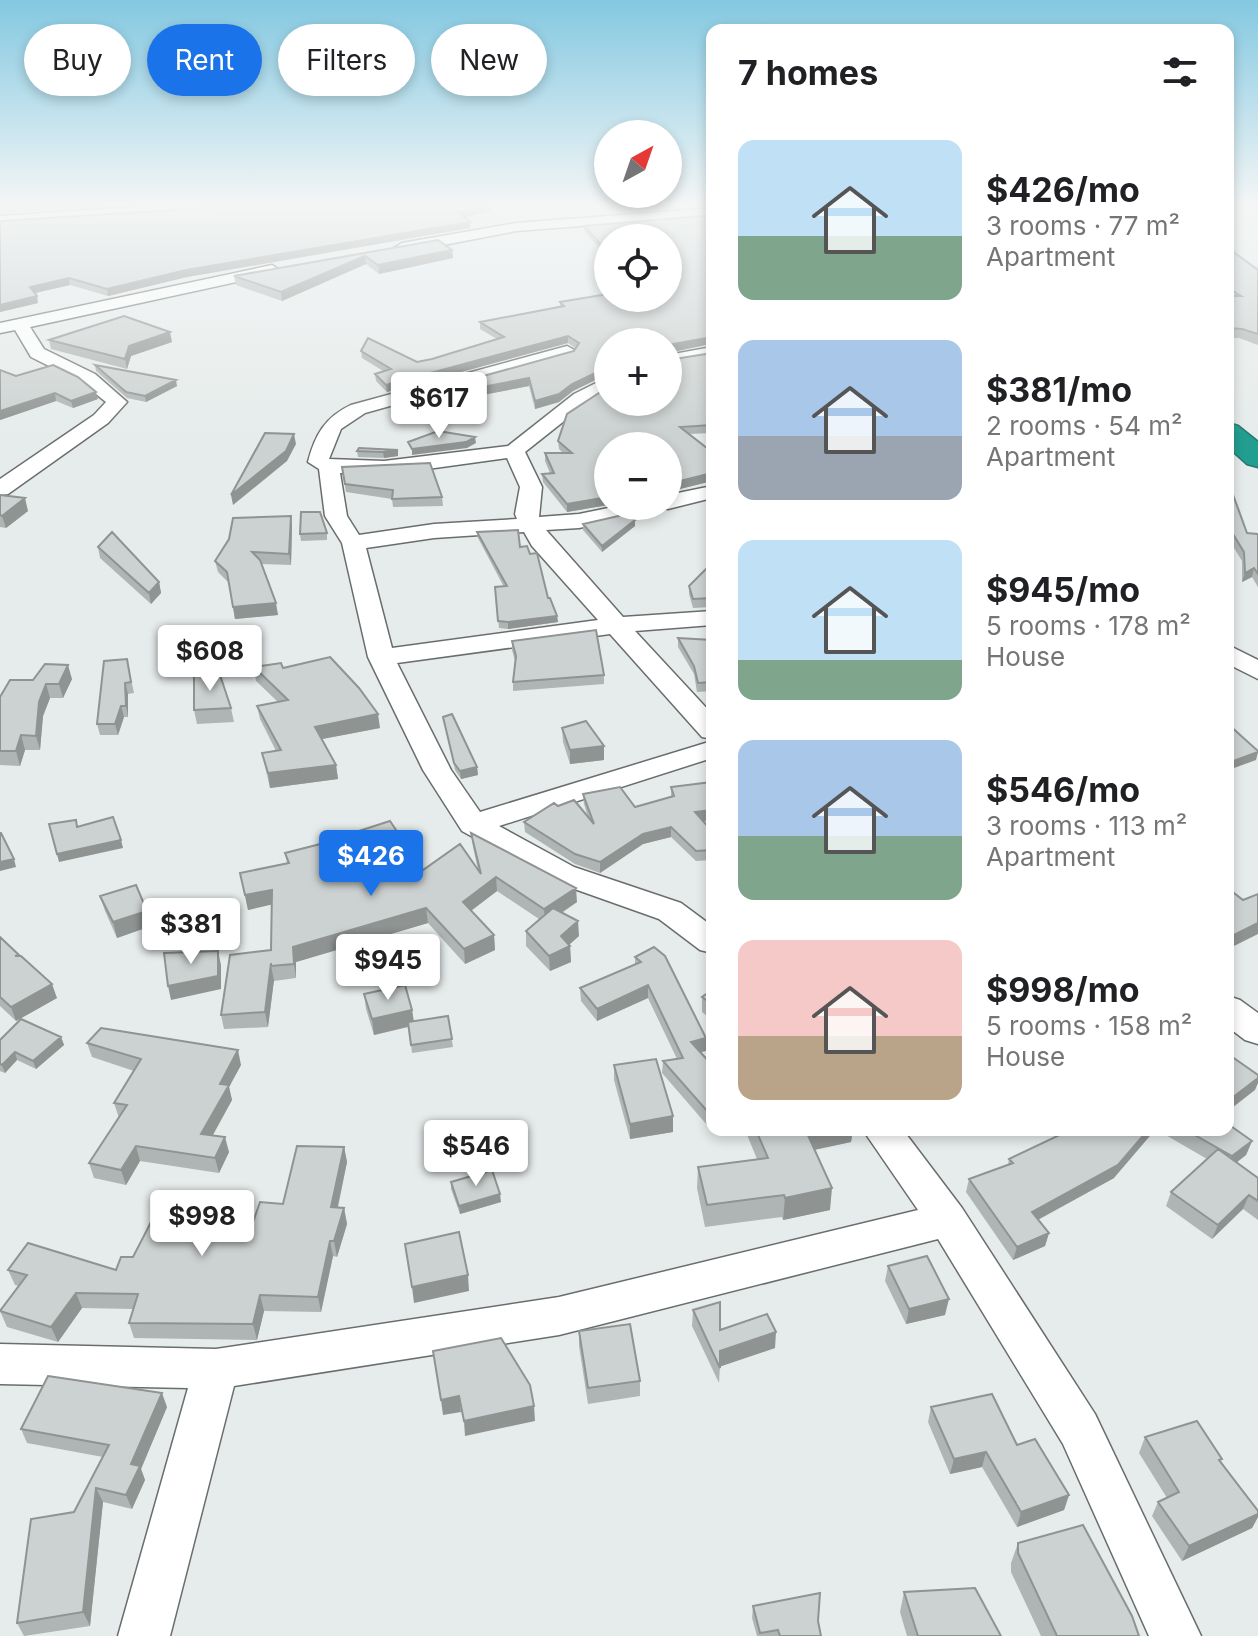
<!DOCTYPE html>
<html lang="en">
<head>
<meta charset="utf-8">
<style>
	body { margin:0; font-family:Inter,sans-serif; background:#f6f6f6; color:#202124; height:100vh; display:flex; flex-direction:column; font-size:30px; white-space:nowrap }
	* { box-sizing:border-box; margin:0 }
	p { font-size:26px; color:#757577 }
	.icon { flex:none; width:44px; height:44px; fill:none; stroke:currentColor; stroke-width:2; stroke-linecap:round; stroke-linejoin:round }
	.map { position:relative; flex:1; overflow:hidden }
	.sheet { position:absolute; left:706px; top:24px; width:528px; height:1112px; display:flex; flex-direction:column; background:#fff; border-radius:16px; box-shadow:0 4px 12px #0003 }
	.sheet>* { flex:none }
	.top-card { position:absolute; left:24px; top:24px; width:562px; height:72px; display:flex; gap:16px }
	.needle { width:52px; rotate:40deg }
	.buttons { position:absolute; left:594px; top:120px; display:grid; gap:16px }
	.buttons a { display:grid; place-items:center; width:88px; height:88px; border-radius:50%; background:#fff; box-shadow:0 4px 12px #0003; font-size:40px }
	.price { position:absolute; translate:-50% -68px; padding:0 18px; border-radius:8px; background:#fff; color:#222; font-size:26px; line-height:52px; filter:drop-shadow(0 2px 4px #0008) }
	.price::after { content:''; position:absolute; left:50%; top:48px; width:24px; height:18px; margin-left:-12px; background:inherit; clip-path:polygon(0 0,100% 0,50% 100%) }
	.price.selected { background:#1a73e8; color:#fff }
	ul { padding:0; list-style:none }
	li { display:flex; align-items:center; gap:24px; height:200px; padding:0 32px }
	li span { display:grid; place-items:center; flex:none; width:224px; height:160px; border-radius:16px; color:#555 }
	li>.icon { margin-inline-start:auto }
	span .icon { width:96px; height:96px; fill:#fffc; stroke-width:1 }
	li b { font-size:34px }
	h2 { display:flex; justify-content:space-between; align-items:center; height:96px; padding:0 32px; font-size:34px }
	.chip { padding:0 28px; border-radius:36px; background:#fff; box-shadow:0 4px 12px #0003; font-size:28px; line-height:72px }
	.chip.selected { background:#1a73e8; color:#fff }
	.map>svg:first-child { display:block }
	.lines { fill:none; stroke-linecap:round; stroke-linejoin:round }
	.minor-casing { stroke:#696e6d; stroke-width:3 }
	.highway-casing { stroke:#26786e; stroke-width:3 }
	.minor { fill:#fff; fill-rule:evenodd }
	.highway { fill:#229e90; fill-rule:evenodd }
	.wall { fill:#afb5b4 }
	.shaded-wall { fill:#8f9392 }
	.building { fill:#ccd2d1; stroke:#8f9392; stroke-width:2 }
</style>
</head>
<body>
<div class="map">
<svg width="1258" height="1636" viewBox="0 0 1258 1636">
	<rect width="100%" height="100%" fill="#e6eceb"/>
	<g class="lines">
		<defs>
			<path id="minor" d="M149,206H226L219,210L0,224V216Z
				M712,208V216L516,231L402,253L394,248L402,243L516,223Z
				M272,265L280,270L278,273L30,327L44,349L95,374L127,402L108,423L8,494L0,495V479L94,415L106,402L81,382L31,357L15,330L0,333V323Z
				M567,346L576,351L573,355L365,413L341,429L329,459L384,461L508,446L574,394L608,377V391L588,402L525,452L542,487L539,517L579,514L618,506H668V495L712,486V498L668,509L660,506L657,511L579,528L546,530L623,617L712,611V625L635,631L712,714V739L702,737L610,634L397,663L451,770L480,812L712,741V758L499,826L574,867L681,903L712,926V953L700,950L659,919L552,881L462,831L423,770L368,657L342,543L325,516L319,469L308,462C315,435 325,417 351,405ZM507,458L520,487L515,514L517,519L434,524L359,535L347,516L340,473L413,471ZM524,532L532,546L598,620L392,648L366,548L434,538Z
				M712,347V357L668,365V355Z
				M1228,645L1258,660V679L1228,664Z
				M1228,996L1240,1000L1258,1013V1044L1245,1040L1228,1027Z
				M863,1130H903L962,1208L1095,1414L1201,1636H1149L1063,1444L938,1239L559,1335L234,1386L170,1636H118L188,1388L0,1384V1344L216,1349L559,1297L918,1210Z"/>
			<path id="highway" d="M1228,423L1238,426L1258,442V467L1247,464L1228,447Z"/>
		</defs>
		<use href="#minor" class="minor-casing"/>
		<use href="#highway" class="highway-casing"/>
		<use href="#minor" class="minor"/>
		<use href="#highway" class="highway"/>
	</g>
	<path class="wall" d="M0,206H131L0,213Z
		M221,206H490L491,211L464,217L470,228L187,277L108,296L70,285L34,293L38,303L0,312V221L220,207Z
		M712,215V344L668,342L573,391L559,402L535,409L529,386L404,410L401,406L400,399L574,351L575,348L568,343L387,392L376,381L375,374L383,371L362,358L361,351L417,362L432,359L497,339L480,329V322L560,306V302L668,298L608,238V258L585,232L584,226Z
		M438,240L452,250L453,258L379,274L366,264L282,301L236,285L234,276Z
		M1228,248L1258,270V345L1239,338H1228Z
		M604,271H608V280L604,278Z
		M49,340L172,342L131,356L127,369L51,349Z
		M712,353V433L689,434L712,452V481L668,492L608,446V505L567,512L543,482L542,474L550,473L545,461V453H563L559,449L558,441L669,361Z
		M95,365L177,386L146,402L127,398L96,371Z
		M0,370L16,376L98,399L73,408L56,401L0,420Z
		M398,450V456L384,458L358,457L357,451Z
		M342,467L442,497L443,506L393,507L392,499L346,492Z
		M1228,481L1247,533L1258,534V587L1252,577L1242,582V561L1228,538Z
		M0,495L28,511L6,528L0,527Z
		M291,516L292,527L291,565L262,564L278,615L235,619L229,583L218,572L215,561Z
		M583,524L635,526L602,552L583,530Z
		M477,532L548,598L557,616L558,622L508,629L499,628L495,587H504L478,538Z
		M327,533V540L301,541L300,534Z
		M98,547L159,582L161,593L151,604L100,558Z
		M712,563V607L693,608L689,594V586Z
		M678,638L712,640V695L711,691L697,692L694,674L678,647Z
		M512,641L604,675V684L513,691V682L515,661L512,650Z
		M127,659L134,693L128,694V717H124L118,735H100L97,724Z
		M254,667L283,668L380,728L322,739L336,765L338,779L270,788L262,753L276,751L260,719L257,706L278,702L256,681Z
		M72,679L63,698H50L43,716L40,750H25L20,766L0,765V697L10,680Z
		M231,708L234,722L197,724L194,710Z
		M443,717L477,767L478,775L461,779L455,770Z
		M562,728L604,760L570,764L563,742Z
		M712,782V820L703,821L712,831V860L696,861L671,837L643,844L600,873L575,864L525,832L524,822L558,806L588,817L584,804L583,794L635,807L671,797V787Z
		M471,833L577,902L562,913L579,936L569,945L570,946L571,962L550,971L526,946V931L539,919L497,891L471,911L494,935L495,950L465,964L428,923L296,962V978L274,981V980L268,1027L224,1029L221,1015L271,950L272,904L248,910L240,873L287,863L285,853L343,838V836L423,870H478L473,847Z
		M712,895V913L710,911L711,896Z
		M100,896L147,911L151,926L117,938L105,911Z
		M0,937L19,955L57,998L16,1021L0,1006Z
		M654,947L706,1051L700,1052L712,1065V1122L707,1125L662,1073L663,1061L677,1059L648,998L597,1021L581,1001L580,988L635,964V957Z
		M712,990V1020L702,1012V997Z
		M364,994L412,1010L414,1021L448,1016L453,1047L412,1053L409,1027L374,1035L366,1009Z
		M61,1037L64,1045L36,1069L17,1060L5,1073L0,1071V1040Z
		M87,1043L241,1065L229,1087L232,1100L213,1135L229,1152L219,1173L140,1161L126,1185L94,1178L89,1163L119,1118L114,1103L134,1071L92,1057Z
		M614,1065L673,1116V1132L630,1139L614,1080Z
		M745,1130H853L851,1142L815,1150L830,1210L783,1220L782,1217L705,1227L697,1188L698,1167L757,1159Z
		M1157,1130H1228L1252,1141L1246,1155L1237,1162L1258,1178V1220L1243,1209L1212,1239L1166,1206L1171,1192L1207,1159Z
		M344,1147L347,1162L338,1208H344L347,1224L337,1257L333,1256L321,1312L264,1311L257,1340L134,1338L129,1323L133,1309L82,1308L58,1342L7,1327L0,1311L19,1286L15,1285L8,1270H116L192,1210L189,1215L252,1225L283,1204Z
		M1009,1159L1114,1178L1038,1220L1049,1233L1045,1246L1013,1260L966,1192L969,1179L1008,1165Z
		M451,1182L501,1202L460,1214L451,1189Z
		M888,1266L945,1315L906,1324L885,1281Z
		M693,1310L720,1330L775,1348L720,1366L719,1383L692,1326Z
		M579,1331L640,1381V1396L588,1404L579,1346Z
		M167,1407L141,1469L145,1480L132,1509L103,1502L90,1626L24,1636L17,1623L103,1457L27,1443L21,1429Z
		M931,1407L1069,1495L1064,1510L1017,1527L982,1467L950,1474L928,1422Z
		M1145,1437L1222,1459L1221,1461L1258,1511V1517L1252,1528L1182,1561L1152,1516L1158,1502L1167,1498L1139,1453Z
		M1018,1543L1139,1636H1041L1011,1572V1563Z
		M904,1592L1001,1636H907L900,1612Z
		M753,1606L818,1621L821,1636H757L752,1618Z"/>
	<path class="shaded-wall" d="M486,206H490L491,211L458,219V212Z
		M470,222V228L187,277L108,296L107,289L186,270Z
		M452,250L453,258L379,274L378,265Z
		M365,256L366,264L282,301L281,292Z
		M69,278L70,285L31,294L30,287Z
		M37,296L38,303L0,312V305Z
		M170,332L172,342L131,356L127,369L125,359L129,346Z
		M568,336V343L387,392L386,385Z
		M712,337L711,344L668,353V345Z
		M608,367V374L573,391L559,402L535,409V401Z
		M529,378V386L404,410V402Z
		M176,380L177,386L146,402L145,396Z
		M96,392L98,399L73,408L71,401Z
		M55,393L56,401L0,420V411Z
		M294,434L296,444L287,461L233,505L231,495Z
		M475,437L476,443L467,448L412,455V449Z
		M398,450V456L384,458L383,452Z
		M712,473V481L668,492V484Z
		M608,497V505L567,512V504Z
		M25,498L28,511L6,528L2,516Z
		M291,516L292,527L291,565L289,554Z
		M635,520V526L602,552V546Z
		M1254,568L1252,577L1242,582L1245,573Z
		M159,582L161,593L151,604L149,593Z
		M276,603L278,615L235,619L233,607Z
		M557,616L558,622L508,629V622Z
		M68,665L72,679L63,698L59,684Z
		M125,683L128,694V717L126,706Z
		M46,684L50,698L43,716L40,750L36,736L39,702Z
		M121,706L124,717L118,735L115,724Z
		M378,714L380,728L317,740L315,727Z
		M21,735L25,750L20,766L16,751Z
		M604,746V760L570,764V750Z
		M1258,752L1256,760L1234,768L1232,773L1228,775V763Z
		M336,765L338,779L270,788L268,773Z
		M477,767L478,775L461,779L460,771Z
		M712,810V820L695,823V812Z
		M671,827V837L643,844L600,873V862L643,834Z
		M121,840L123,848L59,862L57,854Z
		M14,859L16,867L0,871V862Z
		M496,877L497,891L464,916L463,902Z
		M576,888L577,902L545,923L544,909Z
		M272,890L274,904L248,910L245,895Z
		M426,908L428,923L296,962V978L294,964L293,947Z
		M147,911L151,926L117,938L113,922Z
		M578,921L579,936L564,949L570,946L571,962L550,971L549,956L561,936Z
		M1258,923V934L1228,949V938Z
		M494,935L495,950L465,964L464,949Z
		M218,951L221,965V989L171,1000L168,986Z
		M271,966L274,980L268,1027L265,1012Z
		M52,984L57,998L16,1021L11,1007Z
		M648,985V998L597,1021V1009Z
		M412,1010L414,1025L374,1035L372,1019Z
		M61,1037L64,1045L36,1069L33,1061Z
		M706,1038V1051L691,1054V1042Z
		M238,1050L241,1065L229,1087L232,1100L205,1149L201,1134L220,1084Z
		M15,1052L17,1060L5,1073L2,1065Z
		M1258,1078V1083L1255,1090L1228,1111V1101Z
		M712,1110V1122L707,1125L708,1112Z
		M673,1116V1132L630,1139V1124Z
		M853,1130L851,1142L803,1152L806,1131Z
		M1148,1130H1155L1114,1178L1028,1225L1032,1212Z
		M225,1137L229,1152L219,1173L215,1158Z
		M1252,1141L1246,1155L1227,1170L1232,1156Z
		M136,1146L140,1161L126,1185L121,1170Z
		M344,1147L347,1162L334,1223L331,1207Z
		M832,1188L830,1210L783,1220L785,1198Z
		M187,1194L192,1210L182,1229L177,1214Z
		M500,1194L501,1202L460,1214L459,1206Z
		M1249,1195L1243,1209L1212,1239L1218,1225Z
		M344,1208L347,1224L337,1257L334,1241Z
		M1049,1233L1045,1246L1013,1260L1017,1247Z
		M330,1241L333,1256L321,1312L318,1297Z
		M468,1275L469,1291L414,1303L412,1287Z
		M76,1293L82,1308L58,1342L51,1327Z
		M260,1295L264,1311L257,1340L253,1324Z
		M949,1299L945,1315L906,1324L909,1309Z
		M776,1332L775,1348L719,1367L720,1351Z
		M162,1393L167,1407L141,1469L145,1480L132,1509L126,1495L131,1464Z
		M459,1396L461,1412L443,1415L441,1400Z
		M534,1406L535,1421L465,1436L464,1421Z
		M986,1452L982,1467L950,1474L954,1459Z
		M96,1488L103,1502L90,1626L83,1612Z
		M1069,1495L1064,1510L1017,1527L1021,1512Z
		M1258,1514V1517L1252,1528L1182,1561L1189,1546Z"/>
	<path class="building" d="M221,206H486L458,212L470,222L186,270L107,289L69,278L30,287L37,296L0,305V221L220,207Z
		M712,215V337L668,345V342H608V367L572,384L559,394L535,401L529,378L404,402L400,399L574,351L579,343L568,336L386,385L375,374L391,369L361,351L368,338L417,362L432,359L504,337L480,322L564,306L560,302L608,294V298H668V238H608V252L584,226Z
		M438,240L452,250L378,265L365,256L281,292L234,276Z
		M1228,248L1258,270V334L1242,329L1228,328V301H1232L1228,298V296H1241L1228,288Z
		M124,316L170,332L129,346L125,359L49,340Z
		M712,353V425L680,427L712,452V473L668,484V446H608V497L567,504L542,474L554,473L545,453H572L558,441L567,414L608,387V402H668V360Z
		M53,365L78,377L96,392L71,401L55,393L0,411V370L16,376Z
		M95,365L176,380L145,396L126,392Z
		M438,431L475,437L466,442L412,449L408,442Z
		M265,433L294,434L286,451L231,495Z
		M359,448L398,450L383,452L357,451Z
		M430,463L442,497L392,499L393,490L345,484L342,467Z
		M1228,481L1247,533L1258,534V574L1254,568L1245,573L1244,552L1228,526Z
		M0,495L25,498L2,516L0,515Z
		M301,512H320L327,533L300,534Z
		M627,514L635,520L602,546L583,524Z
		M291,516L289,554L252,552L260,560L276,603L233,607L227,572L215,561L229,539L233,518Z
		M518,530L520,547L527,546L530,554L537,553L548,598H550L557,616L508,622L498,621L495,587L507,586L477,532Z
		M112,532L159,582L149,593L98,547Z
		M712,563V598L693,599L689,586Z
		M596,630L604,675L513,682L516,656L512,641Z
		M678,638L712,640V684V682L698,683L694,666Z
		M330,657L359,688L378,714L315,727L336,765L268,773L262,753L281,750L257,706L288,700L254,667L281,663L283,668Z
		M127,659L131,682L125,683L126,706H121L115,724H97L104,661Z
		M45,664L68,665L59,684H46L39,702L36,736L21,735L16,751H0V697L10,680H33Z
		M219,672L231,708L194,710V676Z
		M452,714L477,767L460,771L454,763L443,717Z
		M586,721L604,746L570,750L562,728Z
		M1228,724L1258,751V752L1228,763Z
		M712,782V810L695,812L712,831V850L696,851L671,827L643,834L600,862L575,854L524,822L554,803L558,806L574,800L594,824L583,794L620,787L635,807L674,796L671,787Z
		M113,817L121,840L57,854L49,824L76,820L77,827Z
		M390,821L423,870L460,844L481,874L471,833L576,888L544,909L496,877L463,902L494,935L464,949L426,908L293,947L294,964L271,966V963L265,1012L221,1015L230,955L271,950L272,890L245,895L240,873L289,863L285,853L344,838L343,836Z
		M0,833H1L14,859L0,862Z
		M136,885L147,911L113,922L100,896Z
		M1234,893L1243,900L1258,894V923L1228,938V896Z
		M553,908L578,921L561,936L570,946L549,956L526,931Z
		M0,937L19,955L15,956H21L52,984L11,1007L0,997Z
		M654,947L665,956L706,1038L691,1042L712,1065V1110L708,1112L663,1061L683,1058L648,985L597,1009L580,988L641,962L635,957Z
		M218,951V976L168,986L164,953Z
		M405,985L412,1010L372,1019L364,994Z
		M712,990V1004L702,997Z
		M448,1016L452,1039L411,1045L408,1022Z
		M21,1019L61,1037L33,1061L15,1052L2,1065L0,1064V1040Z
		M101,1028L238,1050L220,1084L229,1085L201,1134L225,1137L215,1158L136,1146L121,1170L89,1163L127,1105L114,1103L141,1059L87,1043Z
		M1228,1054L1258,1075V1078L1228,1101Z
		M656,1059L673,1116L630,1124L614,1065Z
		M1228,1124L1252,1141L1232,1156L1186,1130H1228Z
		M756,1130H808L806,1131L832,1188L785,1198L784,1195L707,1205L698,1167L768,1158Z
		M1070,1130H1148L1118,1165L1032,1212L1049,1233L1017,1247L969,1179L1013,1163L1009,1159Z
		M297,1146L344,1147L331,1207L344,1208L334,1241H330L318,1297L260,1295L253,1324L129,1323L138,1294L76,1293L51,1327L0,1311L27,1275L8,1270L28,1243L116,1270L121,1257H133L167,1191L187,1194L177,1214L252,1225L260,1202L283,1204Z
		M1218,1149L1258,1178V1201L1249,1195L1218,1225L1171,1192Z
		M492,1170L500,1194L459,1206L451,1182Z
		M459,1232L468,1275L412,1287L405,1244Z
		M927,1256L949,1299L909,1309L888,1266Z
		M720,1302V1330L767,1314L776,1332L720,1351V1368L693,1310Z
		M630,1324L640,1381L588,1388L579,1331Z
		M501,1338L530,1385L534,1406L464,1421L459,1396L441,1400L433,1351Z
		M48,1376L162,1393L131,1464L140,1466L126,1495L96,1488L83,1612L17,1623L31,1519L74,1512L109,1445L21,1429Z
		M992,1394L1017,1445L1035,1439L1069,1495L1021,1512L986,1452L954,1459L931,1407Z
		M1197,1421L1222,1459L1219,1460L1258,1511V1514L1189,1546L1158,1502L1179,1492L1145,1437Z
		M1083,1525L1132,1616L1139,1636H1057L1018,1553V1543Z
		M975,1588L1001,1636H918L904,1592Z
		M820,1593L818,1621L821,1636H780L778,1630L760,1633L753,1606Z"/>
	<linearGradient id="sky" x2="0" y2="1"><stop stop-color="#83c8e1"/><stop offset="0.47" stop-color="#f4f6f6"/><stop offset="1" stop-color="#f4f6f6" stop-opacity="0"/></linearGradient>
	<rect width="1258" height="435" fill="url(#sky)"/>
</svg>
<div class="buttons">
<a><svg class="needle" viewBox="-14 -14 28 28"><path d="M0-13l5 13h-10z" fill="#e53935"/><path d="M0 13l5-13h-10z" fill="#757577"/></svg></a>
<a><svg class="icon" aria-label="locate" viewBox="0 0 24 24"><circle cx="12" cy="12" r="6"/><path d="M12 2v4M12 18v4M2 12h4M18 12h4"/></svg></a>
<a>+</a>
<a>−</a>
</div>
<b class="price" style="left:439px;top:440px">$617</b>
<b class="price" style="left:210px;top:693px">$608</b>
<b class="price selected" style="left:371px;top:898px">$426</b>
<b class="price" style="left:191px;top:966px">$381</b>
<b class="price" style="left:388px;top:1002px">$945</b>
<b class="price" style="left:476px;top:1188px">$546</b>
<b class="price" style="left:202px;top:1258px">$998</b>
<div class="top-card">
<a class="chip">Buy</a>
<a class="chip selected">Rent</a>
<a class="chip">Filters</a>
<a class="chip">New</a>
</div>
<section class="sheet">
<h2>7 homes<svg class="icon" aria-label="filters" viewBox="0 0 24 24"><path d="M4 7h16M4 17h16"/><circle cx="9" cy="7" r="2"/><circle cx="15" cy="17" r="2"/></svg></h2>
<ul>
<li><span style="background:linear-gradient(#bfe0f5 60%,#7fa58c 0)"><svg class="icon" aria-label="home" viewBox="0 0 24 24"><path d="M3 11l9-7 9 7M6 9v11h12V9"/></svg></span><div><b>$426/mo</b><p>3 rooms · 77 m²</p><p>Apartment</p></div></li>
<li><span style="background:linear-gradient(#a9c7e8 60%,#9aa5b1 0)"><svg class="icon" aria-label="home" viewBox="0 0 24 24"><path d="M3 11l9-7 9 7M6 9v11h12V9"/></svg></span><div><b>$381/mo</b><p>2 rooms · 54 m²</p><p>Apartment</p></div></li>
<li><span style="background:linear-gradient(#bfe0f5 75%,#7fa58c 0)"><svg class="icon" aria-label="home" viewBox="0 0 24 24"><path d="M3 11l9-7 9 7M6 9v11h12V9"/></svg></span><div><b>$945/mo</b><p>5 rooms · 178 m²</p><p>House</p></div></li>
<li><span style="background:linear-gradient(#a9c7e8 60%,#7fa58c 0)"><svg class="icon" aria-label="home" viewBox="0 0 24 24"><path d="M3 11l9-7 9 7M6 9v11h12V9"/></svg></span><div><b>$546/mo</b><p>3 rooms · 113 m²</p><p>Apartment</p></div></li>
<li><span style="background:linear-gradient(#f6c9c9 60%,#b9a48a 0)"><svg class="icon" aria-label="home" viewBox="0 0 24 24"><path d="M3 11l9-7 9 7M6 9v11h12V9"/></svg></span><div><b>$998/mo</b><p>5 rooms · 158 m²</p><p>House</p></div></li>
</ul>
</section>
</div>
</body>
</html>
